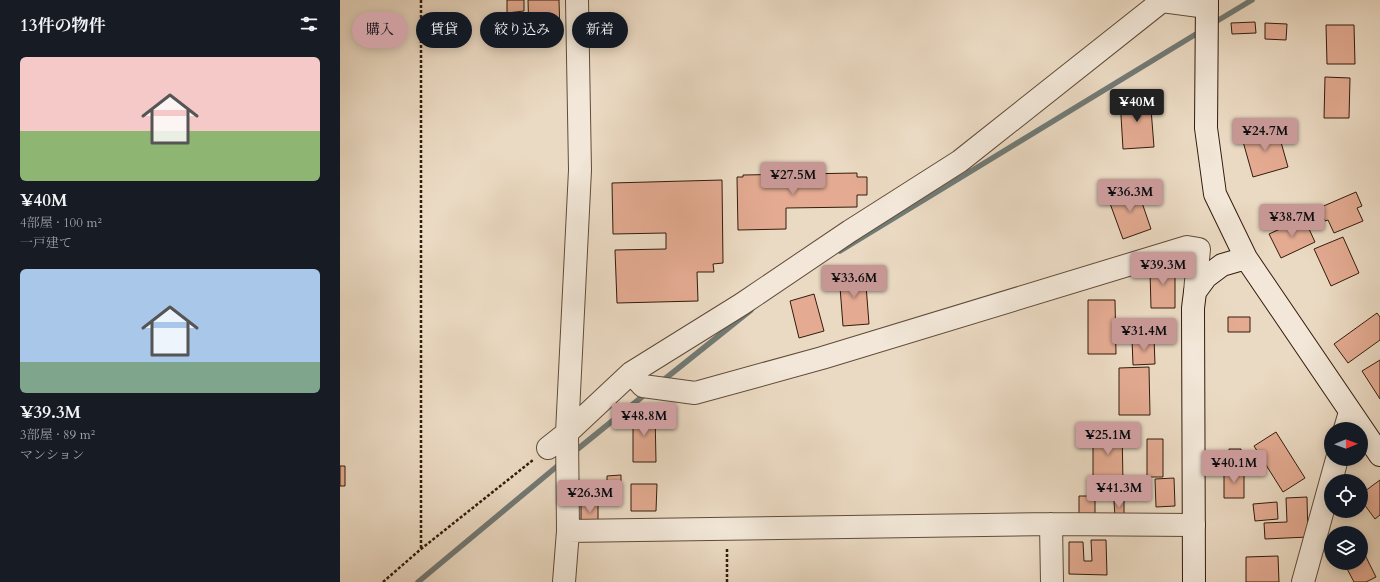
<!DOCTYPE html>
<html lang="ja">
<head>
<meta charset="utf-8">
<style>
	body { margin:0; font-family:Cardo,"Noto Serif JP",serif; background:#242831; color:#f1f3f6; height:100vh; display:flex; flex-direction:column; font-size:15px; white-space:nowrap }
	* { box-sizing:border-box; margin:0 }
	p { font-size:13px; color:#9ea1a6 }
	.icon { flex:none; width:22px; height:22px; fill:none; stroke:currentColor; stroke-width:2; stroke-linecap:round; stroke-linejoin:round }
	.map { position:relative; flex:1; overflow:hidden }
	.side { display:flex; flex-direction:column; background:#171b24; width:340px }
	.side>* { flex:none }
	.guide { position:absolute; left:12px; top:12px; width:380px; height:36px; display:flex; gap:8px }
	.needle { width:26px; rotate:89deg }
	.buttons { position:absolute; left:984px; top:422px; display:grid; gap:8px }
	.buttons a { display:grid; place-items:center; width:44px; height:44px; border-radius:50%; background:#171b24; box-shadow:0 2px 10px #0003; font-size:20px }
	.price { position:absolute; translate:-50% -34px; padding:0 9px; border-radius:4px; background:#c59692; color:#111; font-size:13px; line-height:26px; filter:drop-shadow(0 1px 2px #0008) }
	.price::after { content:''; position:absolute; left:50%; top:24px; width:12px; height:9px; margin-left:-6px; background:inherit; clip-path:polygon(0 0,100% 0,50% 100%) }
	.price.on { background:#222; color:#fff }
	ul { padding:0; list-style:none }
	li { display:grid; align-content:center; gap:8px; height:212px; padding:0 20px }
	li span { display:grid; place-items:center; height:124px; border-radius:6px; color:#555 }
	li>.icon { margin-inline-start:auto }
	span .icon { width:72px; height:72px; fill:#fffc; stroke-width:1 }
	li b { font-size:17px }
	h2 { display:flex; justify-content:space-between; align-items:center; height:48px; padding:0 20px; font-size:17px }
	.tag { padding:0 14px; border-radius:18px; background:#171b24; box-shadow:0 2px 10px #0003; font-size:14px; line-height:36px }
	.tag.on { background:#c59692; color:#111 }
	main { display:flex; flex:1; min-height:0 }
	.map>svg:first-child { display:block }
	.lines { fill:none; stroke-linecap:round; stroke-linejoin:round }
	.stream { stroke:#717a75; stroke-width:5.5 }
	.building { fill:#e4ab92; stroke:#321c0b }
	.street-casing { stroke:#604c39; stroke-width:24 }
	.secondary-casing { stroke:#321c0b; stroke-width:24 }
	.path { stroke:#321c0b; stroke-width:2.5; stroke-dasharray:3 2; stroke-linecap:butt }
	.street { stroke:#f2e7d8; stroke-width:22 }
	.secondary { stroke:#f2e7d8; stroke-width:22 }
</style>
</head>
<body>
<main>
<section class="side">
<h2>13件の物件<svg class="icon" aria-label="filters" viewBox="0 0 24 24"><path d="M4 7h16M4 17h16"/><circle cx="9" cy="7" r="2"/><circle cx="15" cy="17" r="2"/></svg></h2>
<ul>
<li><span style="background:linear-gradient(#f6c9c9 60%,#8fb573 0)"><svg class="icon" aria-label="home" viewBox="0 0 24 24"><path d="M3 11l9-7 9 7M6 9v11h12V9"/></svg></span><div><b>¥40M</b><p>4部屋 · 100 m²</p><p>一戸建て</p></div></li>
<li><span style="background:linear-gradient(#a9c7e8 75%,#7fa58c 0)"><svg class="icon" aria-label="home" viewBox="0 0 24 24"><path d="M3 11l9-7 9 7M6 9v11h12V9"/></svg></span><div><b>¥39.3M</b><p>3部屋 · 89 m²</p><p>マンション</p></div></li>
</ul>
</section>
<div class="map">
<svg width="1040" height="582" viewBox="0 0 1040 582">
	<rect width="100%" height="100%" fill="#ebdac3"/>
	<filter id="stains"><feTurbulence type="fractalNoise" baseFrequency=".005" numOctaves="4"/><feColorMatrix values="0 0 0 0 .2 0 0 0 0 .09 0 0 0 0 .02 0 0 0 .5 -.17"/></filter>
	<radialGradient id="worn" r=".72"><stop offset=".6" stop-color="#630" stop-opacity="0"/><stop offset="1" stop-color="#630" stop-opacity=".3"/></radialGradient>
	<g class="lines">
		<path class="stream" d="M872,24L912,0
			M500,251L861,31
			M321,382L411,310
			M234,452L308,392
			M78,582L221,463"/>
	</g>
	<path class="building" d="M167,0H184V11L167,13Z
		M188,0H219L220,35L189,36Z
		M915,22L916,33L892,34L891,23Z
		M925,23L947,24L946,40L925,39Z
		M986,25H1014L1015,64H987Z
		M985,77L1010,78L1009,118H984Z
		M810,96L814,147L783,149L780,99Z
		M937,128L948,167L913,177L902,138Z
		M517,173V177H527V195H517V207L446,208V229L398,230L397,177H403V175Z
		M382,180L383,263L373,264L374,272H357L358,301L277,303L275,250L326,249V233L273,234L272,183Z
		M797,188L811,229L783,239L768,198Z
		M1016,192L1022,206L1017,208L1023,221L994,233L988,220L985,221L979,208Z
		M964,218L975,242L941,258L929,234Z
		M1003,237L1019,273L991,286L974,249Z
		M835,260V308H811L810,271L815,266Z
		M525,272L529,324L503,326L499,274Z
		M474,294L484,331L459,338L450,301Z
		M748,300H775L776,354H748Z
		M1037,313L1040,317V340L1008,363L994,344Z
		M888,317H910V332H888Z
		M814,338L815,364L793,365L792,339Z
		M1040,360V399L1022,371Z
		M809,367L810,415H779V368Z
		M315,412L316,462H293V413Z
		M753,427H782L783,484H753Z
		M936,432L965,478L943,492L914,446Z
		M807,439H823V477H807Z
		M889,449H901V465H888Z
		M0,466H5V486H0Z
		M884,471H904V498H884Z
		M281,475V488L267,489V476Z
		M834,478L835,506L816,507L815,479Z
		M1040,480V515L1035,519L1021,500V494Z
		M291,484H317L316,511H291Z
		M739,496H755V514H739Z
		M967,497L968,537L925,539L924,523L947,522L946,498Z
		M774,501H784V517H775Z
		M937,502L938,519L915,521L913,504Z
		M241,503H258V524H241Z
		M751,540H766L767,575L729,574V542H743L744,561H752Z
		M1021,547L1036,577L1026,582H1014L1004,563H1021Z
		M938,556L939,582H906V557Z"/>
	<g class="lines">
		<defs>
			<path id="street" d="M291,373L303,386L355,393L482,358L847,247L859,249L855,292
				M1005,429L1010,412
				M208,448L227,433L291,373L402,304L510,231L620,161L822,1L867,7
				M711,524L712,582
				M228,531L711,524L854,525
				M224,582L228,531L227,433L240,170L237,0
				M963,582L997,459"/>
			<path id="secondary" d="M867,0L866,128L875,194L906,258L1040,455
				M854,582L853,308L855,292L866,277L882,265L906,258"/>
		</defs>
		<use href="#street" class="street-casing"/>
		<use href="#secondary" class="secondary-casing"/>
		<path class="path" d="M81,0V549
			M387,549V582
			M43,582L81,549L193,460"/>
		<use href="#street" class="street"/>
		<use href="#secondary" class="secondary"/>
	</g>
	<rect width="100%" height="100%" filter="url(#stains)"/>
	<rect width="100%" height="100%" fill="url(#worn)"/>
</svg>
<div class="buttons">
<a><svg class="needle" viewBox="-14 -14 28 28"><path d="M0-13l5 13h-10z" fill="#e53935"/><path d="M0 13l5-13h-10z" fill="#9ea1a6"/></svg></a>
<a><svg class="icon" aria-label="locate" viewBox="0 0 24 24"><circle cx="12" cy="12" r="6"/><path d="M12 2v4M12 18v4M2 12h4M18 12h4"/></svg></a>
<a><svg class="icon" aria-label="layers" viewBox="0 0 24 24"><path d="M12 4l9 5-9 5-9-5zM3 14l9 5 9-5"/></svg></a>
</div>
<b class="price on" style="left:797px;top:123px">¥40M</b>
<b class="price" style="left:925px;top:152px">¥24.7M</b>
<b class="price" style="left:453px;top:196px">¥27.5M</b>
<b class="price" style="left:790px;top:213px">¥36.3M</b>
<b class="price" style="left:952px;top:238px">¥38.7M</b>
<b class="price" style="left:823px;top:286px">¥39.3M</b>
<b class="price" style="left:514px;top:299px">¥33.6M</b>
<b class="price" style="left:804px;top:352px">¥31.4M</b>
<b class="price" style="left:304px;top:437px">¥48.8M</b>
<b class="price" style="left:768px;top:456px">¥25.1M</b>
<b class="price" style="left:894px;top:484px">¥40.1M</b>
<b class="price" style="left:779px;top:509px">¥41.3M</b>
<b class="price" style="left:250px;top:514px">¥26.3M</b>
<div class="guide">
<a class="tag on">購入</a>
<a class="tag">賃貸</a>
<a class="tag">絞り込み</a>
<a class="tag">新着</a>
</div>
</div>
</main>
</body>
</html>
